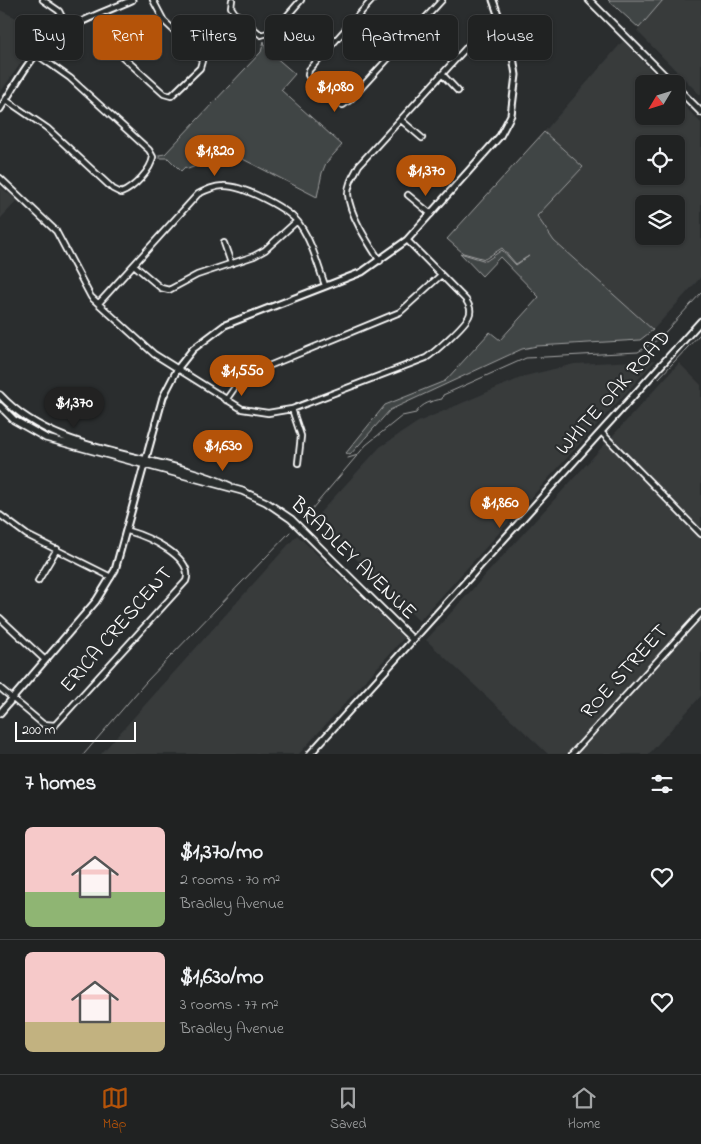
<!DOCTYPE html>
<html lang="en">
<head>
<meta charset="utf-8">
<style>
	body { margin:0; font-family:"Indie Flower",sans-serif; background:#2d2f2f; color:#f1f3f6; height:100vh; display:flex; flex-direction:column; font-size:19px; white-space:nowrap }
	* { box-sizing:border-box; margin:0 }
	p { font-size:16px; color:#a2a4a5 }
	.icon { flex:none; width:28px; height:28px; fill:none; stroke:currentColor; stroke-width:2; stroke-linecap:round; stroke-linejoin:round }
	.map { position:relative; height:754px; overflow:hidden }
	.panel { display:flex; flex-direction:column; background:#202222; flex:1 }
	.panel>* { flex:none }
	.hud { position:absolute; left:15px; top:15px; width:671px; height:45px; display:flex; gap:10px }
	.needle { width:32px; rotate:232deg }
	.fabs { position:absolute; left:635px; top:75px; display:grid; gap:10px }
	.fabs a { display:grid; place-items:center; width:50px; height:50px; border-radius:8px; background:#202222; box-shadow:0 1px 4px #0004,0 0 0 1px #3d3f40; font-size:25px }
	.scale { position:absolute; left:15px; bottom:12px; width:121px; box-sizing:border-box; padding-left:5px; border:2px solid #fff; border-top:0; font-size:14px; line-height:18px; white-space:nowrap; color:#fff; -webkit-text-stroke:4px #2a2d2e; paint-order:stroke }
	.price { position:absolute; translate:-50% -42px; padding:0 11px; border-radius:18px; background:#b45309; color:#fff; font-size:16px; line-height:32px; filter:drop-shadow(0 1px 2px #0008) }
	.price::after { content:''; position:absolute; left:50%; top:30px; width:15px; height:11px; margin-left:-8px; background:inherit; clip-path:polygon(0 0,100% 0,50% 100%) }
	.price.current { background:#222; color:#fff }
	ul { padding:0; list-style:none }
	li { display:flex; align-items:center; gap:15px; height:125px; padding:0 25px }
	li+li { border-top:1px solid #3d3f40 }
	li span { display:grid; place-items:center; flex:none; width:140px; height:100px; border-radius:8px; color:#555 }
	li>.icon { margin-inline-start:auto }
	span .icon { width:60px; height:60px; fill:#fffc; stroke-width:1 }
	li b { font-size:21px }
	h2 { display:flex; justify-content:space-between; align-items:center; height:60px; padding:0 25px; font-size:21px }
	.pill { padding:0 18px; border-radius:8px; background:#202222; box-shadow:0 1px 4px #0004,0 0 0 1px #3d3f40; font-size:18px; line-height:45px }
	.pill.current { background:#b45309; color:#fff }
	.dock { display:flex; justify-content:space-around; align-items:center; height:70px; border-top:1px solid #3d3f40; background:#202222; font-size:14px; color:#a2a4a5 }
	.dock a { display:grid; justify-items:center; gap:2px }
	.dock .current { color:#b45309 }
	.map>svg:first-child { display:block }
	.built { fill:#373a3b; fill-rule:evenodd }
	.green { fill:#414445; stroke:#a0a2a2 }
	.lines { fill:none; stroke-linecap:round; stroke-linejoin:round }
	.stream { stroke:#a6a7a7; stroke-width:1 }
	.minor-casing { stroke:#fff; stroke-width:8 }
	.tertiary-casing { stroke:#fff; stroke-width:9 }
	.secondary-casing { stroke:#fff; stroke-width:9 }
	.minor { stroke:#2a2d2e; stroke-width:4.5 }
	.tertiary { stroke:#2a2d2e; stroke-width:5 }
	.secondary { stroke:#2a2d2e; stroke-width:5.5 }
	.labels { text-anchor:middle; dominant-baseline:central; stroke-width:4.5; stroke-linejoin:round; paint-order:stroke }
	.street-label { font-size:21px; fill:#fff; stroke:#2a2d2e }
</style>
</head>
<body>
<div class="map">
<svg width="701" height="754" viewBox="0 0 701 754">
	<rect width="100%" height="100%" fill="#2a2d2e"/>
	<filter id="ink" filterUnits="userSpaceOnUse"><feTurbulence type="fractalNoise" baseFrequency=".02" numOctaves="2"/><feDisplacementMap in="SourceGraphic" scale="10" xChannelSelector="R" yChannelSelector="G"/><feConvolveMatrix kernelMatrix="1 2 1 2 8 2 1 2 1" color-interpolation-filters="sRGB"/></filter>
	<g filter="url(#ink)">
		<path class="built" d="M663,0H701V96L637,31Z
			M0,10L35,27L37,40L0,93Z
			M623,41L664,84H644V116H676V97L701,123V277L653,330L554,241L537,215L583,167L544,132ZM644,144H676V176H644ZM644,204H676V236H644Z
			M0,186L17,201L0,219Z
			M656,360L419,621L315,518L380,447L418,422L525,376L574,364Z
			M679,363L701,385V696L649,754H548L426,640Z
			M297,535L404,638L299,754H101Z"/>
		<path class="green" d="M608,0H663L639,28Z
			M264,41L266,49L295,74L281,90L342,145L326,163L322,173L317,197L231,153L188,169L185,167L181,171L168,158H159V155L165,154L261,52Z
			M544,132L583,167L537,216L554,241L653,330L640,340L537,346L522,349L390,410L350,455L346,453L385,405L445,381L490,332L500,340L539,297L500,257L482,276L460,253L486,261L502,250L516,265L529,256L516,264L502,248L485,259L463,253L447,239Z"/>
		<g class="lines">
			<path class="stream" d="M659,378L701,333
				M348,458L358,455
				M311,510L366,445L402,416L416,413C422,403 432,401 442,399L443,395L526,358L638,352L659,339L701,293
				M84,754L146,682L290,532"/>
			<defs>
				<path id="minor" d="M43,0L59,11L68,29
					M232,0L231,7L234,12L261,35L274,31L301,0
					M372,0L309,70L308,75C314,87 330,102 343,105L350,100L442,0
					M99,15L108,39L114,49L164,94L171,96L200,68L202,61L198,53L164,21L153,0
					M442,74L458,91
					M6,100L47,128L113,189L121,193C134,188 151,170 153,157L149,150L70,78L36,54
					M401,120L422,138
					M0,178L56,231L91,297L154,354L242,409L268,413L292,409L426,358C435,352 465,325 469,316C472,310 469,305 466,300L407,240
					M408,195L431,214
					M224,243L231,263
					M380,261C369,244 349,214 348,194C348,183 354,175 359,165L477,36L501,22
					M134,265L161,288L169,290L197,275L254,256L265,250L297,221
					M99,303L198,194C206,190 214,186 223,186C242,185 290,209 300,225C312,242 318,266 325,285
					M226,400L242,377L400,312L441,275
					M292,409L301,436L298,463
					M601,432L701,534
					M0,515L27,535L111,577
					M38,581L57,549
					M0,618L45,660
					M0,688L43,724L55,725L186,581C195,557 146,536 128,531
					M572,754L701,613"/>
				<path id="tertiary" d="M0,109C14,88 26,63 44,46C67,24 103,13 132,0
					M0,713L96,601L115,570L163,397L178,368L193,349L225,325L362,272L407,240L500,136L511,115L516,75L513,57L493,0
					M310,754L701,321"/>
				<path id="secondary" d="M589,0L673,84
					M676,87L701,112
					M0,395C57,457 157,452 230,486
					M0,406L14,420L46,438L242,491L266,502L291,519L413,640"/>
			</defs>
			<use href="#minor" class="minor-casing"/>
			<use href="#tertiary" class="tertiary-casing"/>
			<use href="#secondary" class="secondary-casing"/>
			<use href="#minor" class="minor"/>
			<use href="#tertiary" class="tertiary"/>
			<use href="#secondary" class="secondary"/>
		</g>
	</g>
	<g class="labels">
		<g class="street-label">
			<text transform="translate(614 393) rotate(-48)">WHITE OAK ROAD</text>
			<text transform="translate(353 559) rotate(44)">BRADLEY AVENUE</text>
			<text transform="translate(117 630) rotate(-49)">ERICA CRESCENT</text>
			<text transform="translate(625 672) rotate(-48)">ROE STREET</text>
		</g>
	</g>
</svg>
<div class="fabs">
<a><svg class="needle" viewBox="-14 -14 28 28"><path d="M0-13l5 13h-10z" fill="#e53935"/><path d="M0 13l5-13h-10z" fill="#a2a4a5"/></svg></a>
<a><svg class="icon" aria-label="locate" viewBox="0 0 24 24"><circle cx="12" cy="12" r="6"/><path d="M12 2v4M12 18v4M2 12h4M18 12h4"/></svg></a>
<a><svg class="icon" aria-label="layers" viewBox="0 0 24 24"><path d="M12 4l9 5-9 5-9-5zM3 14l9 5 9-5"/></svg></a>
</div>
<div class="scale">200 m</div>
<b class="price" style="left:335px;top:113px">$1,080</b>
<b class="price" style="left:215px;top:177px">$1,820</b>
<b class="price" style="left:426px;top:197px">$1,370</b>
<b class="price" style="left:242px;top:397px">$1,550</b>
<b class="price current" style="left:74px;top:429px">$1,370</b>
<b class="price" style="left:223px;top:472px">$1,630</b>
<b class="price" style="left:500px;top:529px">$1,860</b>
<div class="hud">
<a class="pill">Buy</a>
<a class="pill current">Rent</a>
<a class="pill">Filters</a>
<a class="pill">New</a>
<a class="pill">Apartment</a>
<a class="pill">House</a>
</div>
</div>
<section class="panel">
<h2>7 homes<svg class="icon" aria-label="filters" viewBox="0 0 24 24"><path d="M4 7h16M4 17h16"/><circle cx="9" cy="7" r="2"/><circle cx="15" cy="17" r="2"/></svg></h2>
<ul>
<li><span style="background:linear-gradient(#f6c9c9 65%,#8fb573 0)"><svg class="icon" aria-label="home" viewBox="0 0 24 24"><path d="M3 11l9-7 9 7M6 9v11h12V9"/></svg></span><div><b>$1,370/mo</b><p>2 rooms · 70 m²</p><p>Bradley Avenue</p></div><svg class="icon" aria-label="heart" viewBox="0 0 24 24"><path d="M12 20l-8-8c-3-5 5-10 8-4 3-6 11-1 8 4z"/></svg></li>
<li><span style="background:linear-gradient(#f6c9c9 70%,#c2b280 0)"><svg class="icon" aria-label="home" viewBox="0 0 24 24"><path d="M3 11l9-7 9 7M6 9v11h12V9"/></svg></span><div><b>$1,630/mo</b><p>3 rooms · 77 m²</p><p>Bradley Avenue</p></div><svg class="icon" aria-label="heart" viewBox="0 0 24 24"><path d="M12 20l-8-8c-3-5 5-10 8-4 3-6 11-1 8 4z"/></svg></li>
</ul>
</section>
<nav class="dock">
<a class="current"><svg class="icon" aria-label="map" viewBox="0 0 24 24"><path d="M3 6l6-2 6 2 6-2v14l-6 2-6-2-6 2zM9 4v14M15 6v14"/></svg>Map</a>
<a><svg class="icon" aria-label="saved" viewBox="0 0 24 24"><path d="M7 4h10v16l-5-4-5 4z"/></svg>Saved</a>
<a><svg class="icon" aria-label="home" viewBox="0 0 24 24"><path d="M3 11l9-7 9 7M6 9v11h12V9"/></svg>Home</a>
</nav>
</body>
</html>
